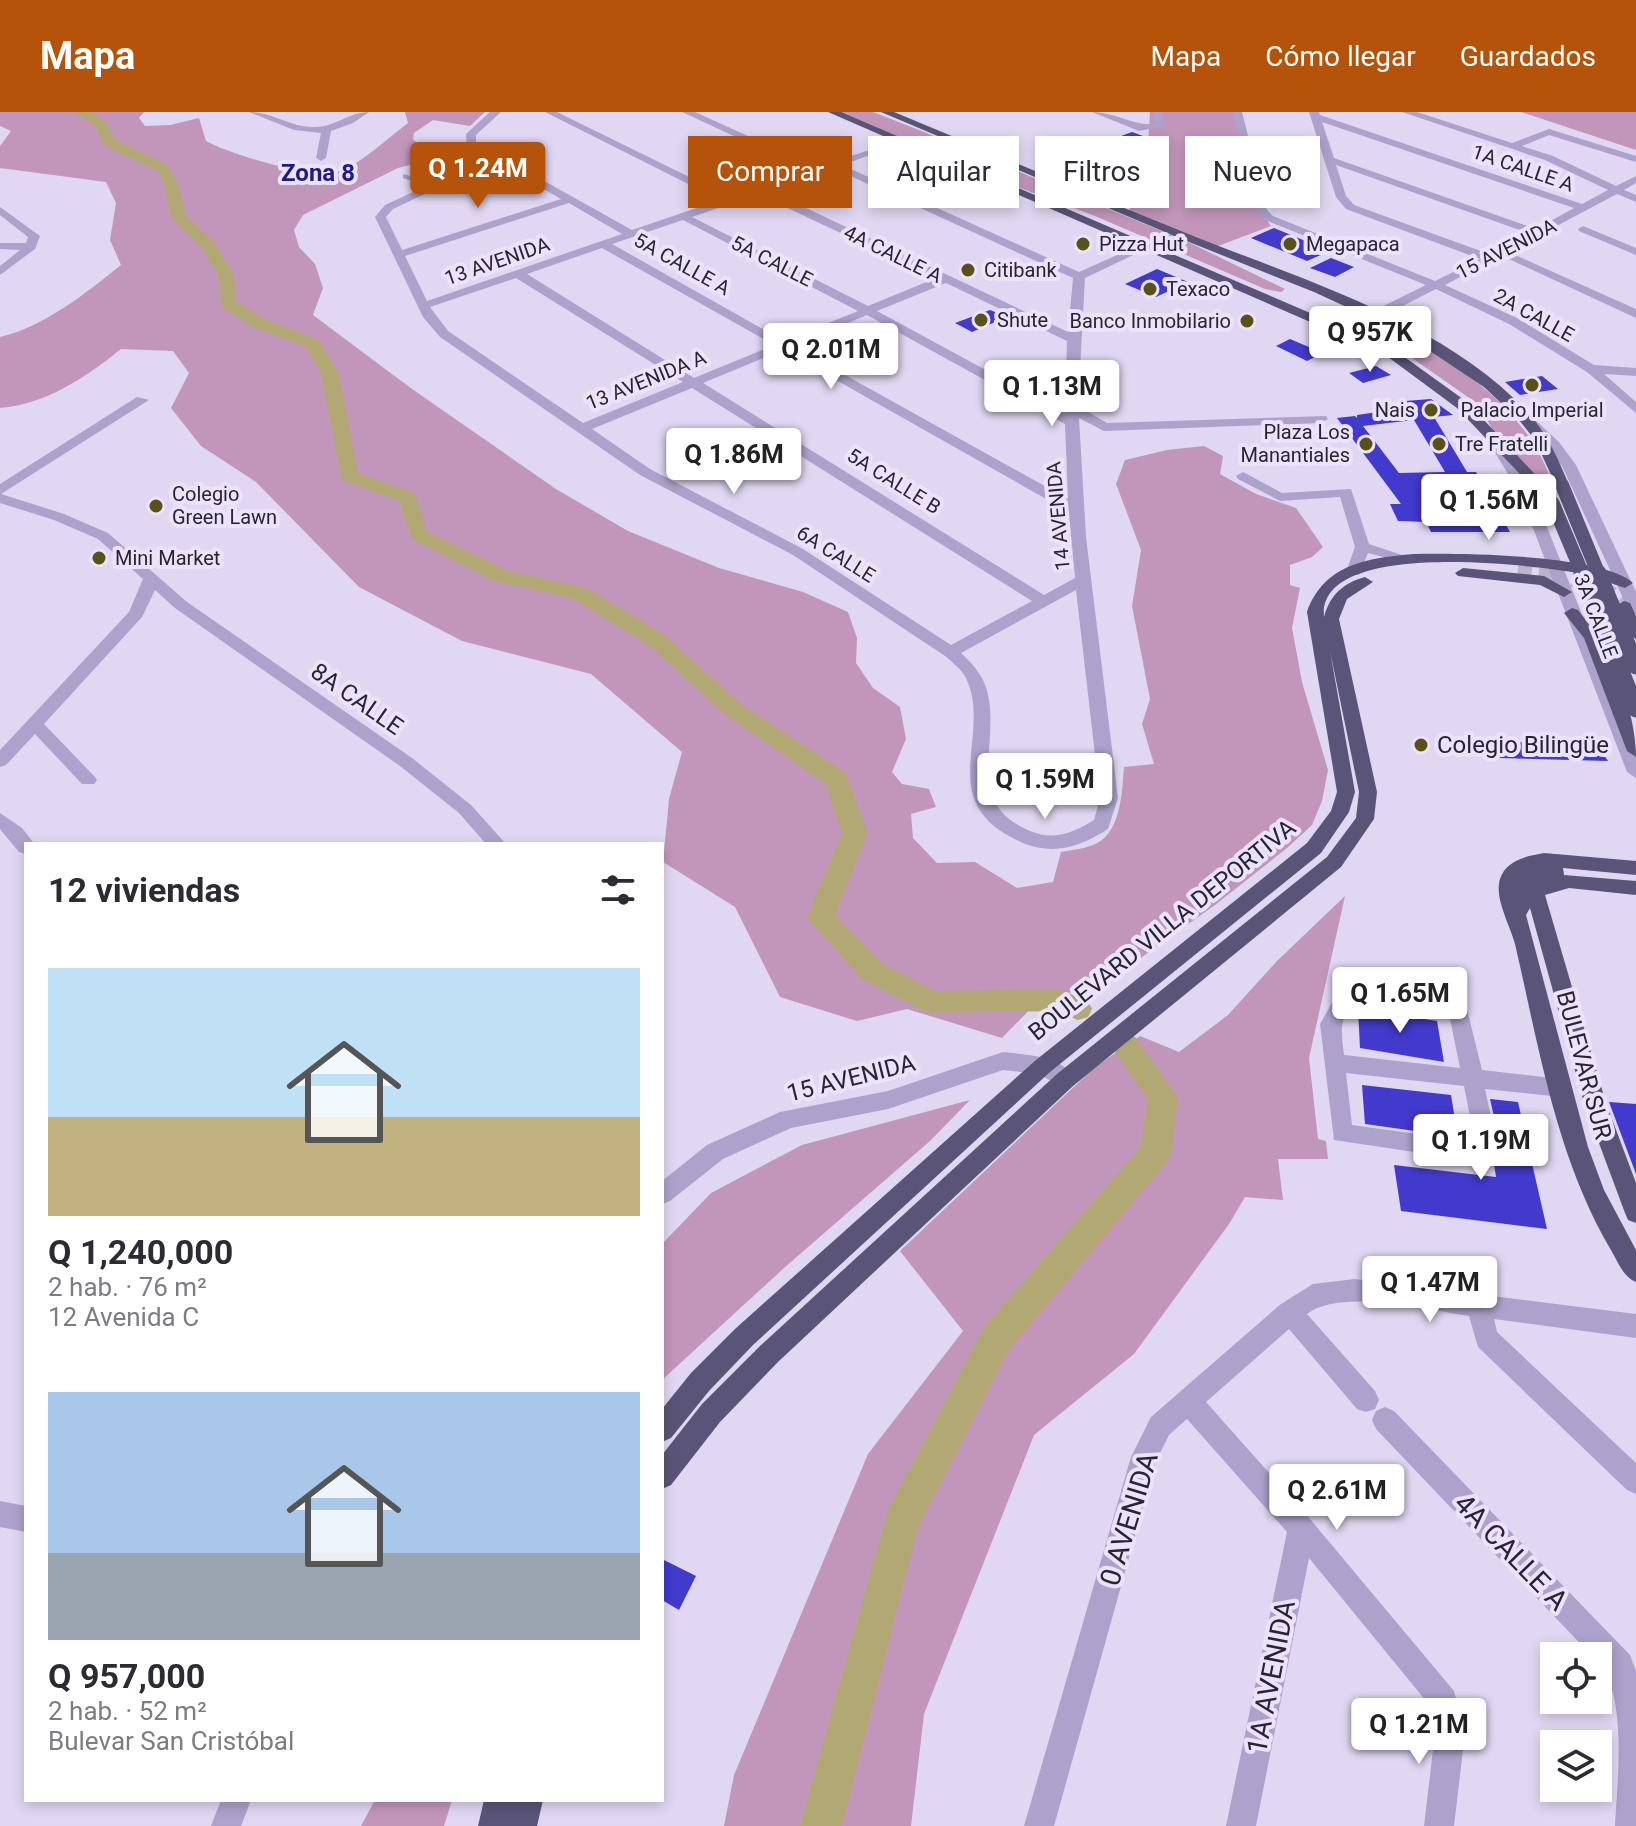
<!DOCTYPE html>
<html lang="es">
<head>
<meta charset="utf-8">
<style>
	body { margin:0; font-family:Roboto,sans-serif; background:#f2f2f3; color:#2b2b33; height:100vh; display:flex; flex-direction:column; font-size:30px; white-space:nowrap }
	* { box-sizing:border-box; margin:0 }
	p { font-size:26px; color:#7c7c81 }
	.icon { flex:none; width:44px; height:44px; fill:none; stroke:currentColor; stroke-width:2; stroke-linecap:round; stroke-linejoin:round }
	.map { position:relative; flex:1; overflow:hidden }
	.panel { position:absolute; left:24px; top:730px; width:640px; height:960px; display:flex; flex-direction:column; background:#fff; border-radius:0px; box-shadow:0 4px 12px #0003 }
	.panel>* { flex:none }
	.banner { position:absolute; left:688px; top:24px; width:760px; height:72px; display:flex; gap:16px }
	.buttons { position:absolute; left:1540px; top:1530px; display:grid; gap:16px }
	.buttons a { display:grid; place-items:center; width:72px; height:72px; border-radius:0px; background:#fff; box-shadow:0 4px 12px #0003; font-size:40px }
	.price { position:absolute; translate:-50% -68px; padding:0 18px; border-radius:8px; background:#fff; color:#222; font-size:26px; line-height:52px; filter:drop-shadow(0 2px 4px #0008) }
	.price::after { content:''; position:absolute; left:50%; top:48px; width:24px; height:18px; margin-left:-12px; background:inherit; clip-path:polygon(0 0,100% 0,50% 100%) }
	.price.on { background:#b45309; color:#fff }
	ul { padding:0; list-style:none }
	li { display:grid; align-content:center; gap:16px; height:424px; padding:0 24px }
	li span { display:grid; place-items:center; height:248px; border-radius:0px; color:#555 }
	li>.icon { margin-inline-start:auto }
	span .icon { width:144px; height:144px; fill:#fffc; stroke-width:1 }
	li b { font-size:34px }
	h2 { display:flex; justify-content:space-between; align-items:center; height:96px; padding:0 24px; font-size:34px }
	.pill { padding:0 28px; border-radius:0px; background:#fff; box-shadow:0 4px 12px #0003; font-size:28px; line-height:72px }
	.pill.on { background:#b45309; color:#fff }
	header { display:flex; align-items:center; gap:48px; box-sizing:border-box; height:112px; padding:0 40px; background:#b45309; color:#fff }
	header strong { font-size:38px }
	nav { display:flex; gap:44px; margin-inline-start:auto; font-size:28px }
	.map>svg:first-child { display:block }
	.green { fill:#c296bb }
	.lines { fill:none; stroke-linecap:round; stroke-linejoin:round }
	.river { fill:#b1a874; fill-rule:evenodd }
	.building { fill:#423acd; fill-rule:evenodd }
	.major-tunnel-far1 { stroke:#bbb3cc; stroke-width:14; stroke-dasharray:14 7; stroke-linecap:butt }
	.major-tunnel { stroke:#bbb3cc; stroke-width:17; stroke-dasharray:17 9; stroke-linecap:butt }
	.minor { fill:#ada2cb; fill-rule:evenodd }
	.major { fill:#5a5578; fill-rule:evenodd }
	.major-bridge-far1 { stroke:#5a5578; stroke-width:14 }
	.major-bridge { stroke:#5a5578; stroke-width:17 }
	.poi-dot { fill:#585119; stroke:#ebe3fa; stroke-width:3 }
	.labels { text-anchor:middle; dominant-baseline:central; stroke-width:8; stroke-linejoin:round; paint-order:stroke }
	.far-street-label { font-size:20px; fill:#272535; stroke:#ebe3fa }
	.far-poi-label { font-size:20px; fill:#272535; stroke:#ebe3fa; text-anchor:start }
	.far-quarter-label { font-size:24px; font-weight:bold; fill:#1f1a88; stroke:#ebe3fa }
	.street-label { font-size:24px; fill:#272535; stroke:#ebe3fa }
	.poi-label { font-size:24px; fill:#272535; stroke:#ebe3fa; text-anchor:start }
	.near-street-label { font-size:28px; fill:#272535; stroke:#ebe3fa }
</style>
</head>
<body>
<header>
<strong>Mapa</strong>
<nav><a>Mapa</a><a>Cómo llegar</a><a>Guardados</a></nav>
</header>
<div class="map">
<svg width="1636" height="1714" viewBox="0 0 1636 1714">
	<rect width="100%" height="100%" fill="#e0d7f2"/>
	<path class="green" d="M0,0H144L139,6L145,14L170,13L199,6L206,29C229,42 312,67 337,60C359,54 389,25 408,11L405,0H485L470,14L433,8L414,21L413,27L433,47L398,56L303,103L294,118L299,135L315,152L323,176L313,203L412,277L556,377L628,419L719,456L803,480L848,500L857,526L856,551L873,576L900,595L906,627L892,660L902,672L929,677L936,695L911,702L913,726L937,751L975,750L1017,776L1053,770L1061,740C1071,738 1083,737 1093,733C1121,723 1122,680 1124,655L1154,652L1142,612L1150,587L1132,494L1141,438L1116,372L1125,348L1167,338L1204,334L1223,344L1220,362L1256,382L1296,396L1323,435L1312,445L1290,453V473L1300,476L1292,516L1302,570L1328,658L1322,689L1312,713L1287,736L1215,793L1097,877L1043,884L1002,926L907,897L857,909L780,885L735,795L663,750L669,687L682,640L591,562L462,529L359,475L256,370L201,334L171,296L189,261L173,239L121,237C86,265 47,292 0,296V225C44,215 86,181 121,153L110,128L116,91L106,70L0,56V34L11,19L0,14Z
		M837,0H873L919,18L1188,130L1285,177L1281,180L1265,177L1095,104L969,57Z
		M1150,0H1238L1260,98L1271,114L1213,136L1128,101L1146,63Z
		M1521,0H1636V38Z
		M1118,43L1141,51L1128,96L1055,67L1085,56L1100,61L1112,55L1101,50Z
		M1329,196C1400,211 1488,265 1529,325C1541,342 1549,361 1556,380H1552L1495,322L1478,292L1399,237L1334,207L1330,203Z
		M1345,784L1309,946L1318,1027L1326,1029L1328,1047H1278L1283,1088L1245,1085L1229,1112L1134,1242L1034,1323L924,1602L911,1714H724L734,1663L868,1342L963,1219L900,1139L1095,955L1140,924L1179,940L1228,903L1277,849Z
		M970,988L930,1029L784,1156L662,1268V1132L711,1081L802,1033Z
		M375,1688H452L444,1714H361Z"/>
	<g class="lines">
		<path class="river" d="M75,0H91L106,9L115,27L168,53L178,71L186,104L214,130L234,163L236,189L263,206L319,228L339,261L358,361L415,381L428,420L509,459L587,476L666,524L742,593L846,661L868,721L835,803L883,852L935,879L1058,877L1088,889L1092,897L1088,905L1078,908L1055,899L932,901L922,898L863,868L807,805L842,721L826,672L726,603L650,534L572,486L494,469L412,427L399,389L342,368L321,261L306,235L251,214L222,195L218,163L202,136L171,105L164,71L157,59L104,33L95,14Z
			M1125,921L1135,925L1178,985L1172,1040L1167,1050L1009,1238L918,1416L842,1714H800L888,1398L985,1214L1141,1035L1148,987L1110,933L1115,925Z"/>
	</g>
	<path class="building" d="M1132,20L1154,28L1135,35L1113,27Z
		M935,54L991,78L968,87L913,62Z
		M1274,116L1330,139L1307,149L1251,126Z
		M1331,146L1354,155L1335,165L1310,156Z
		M1157,157L1188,170L1156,185L1125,172Z
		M990,198L1007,205L972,220L955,211Z
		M1290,227L1323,241L1307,249L1276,234Z
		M1376,254L1391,263L1363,271L1349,261Z
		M1542,264L1558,277L1520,283L1505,270Z
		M1431,287L1453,303L1434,305L1467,360H1476L1510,420H1431L1426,410L1398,409L1390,392H1401L1337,306L1355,304L1357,306V303L1412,295L1405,289ZM1414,308L1445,360L1399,361L1363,314Z
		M1595,629L1608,649L1500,646L1492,631Z
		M1358,897L1437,909L1444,950L1360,936Z
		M1362,973L1451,983L1458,1025L1365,1012Z
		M1490,987L1518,990L1547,1117L1401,1099L1394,1053L1496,1065L1494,1052L1499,1049L1502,1040Z
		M1609,990L1636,992V1062Z
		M662,1447L696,1464L679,1498L662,1488Z"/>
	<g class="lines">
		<path class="major-tunnel-far1" d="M1518,457L1559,463"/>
		<path class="major-tunnel" d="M1547,461C1575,466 1605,472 1624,494"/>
		<path class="minor" d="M249,0C272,0 290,15 313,15C334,16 349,0 369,0L353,11L331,19L326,46L321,49L316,46L321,21L294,18Z
			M490,0H501L476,23V31L632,118L720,88L545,0H557L730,85L807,58L682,0H695L816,55L904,27V31L842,53L1079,160L1142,132L1152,134L1085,166L1078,294L1107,311L1326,304L1328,307L1321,311L1104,319L1079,306L1086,425L1118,686L1108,717C1081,734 1055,744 1023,731C930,691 994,625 966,566C962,558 952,550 945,544L793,443L640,363L440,225L423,205L375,105L385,93L426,74L403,66V62L434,70L486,45L467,34L466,22ZM494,49L561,87L402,138L386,105L393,97ZM833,56L1073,166L1068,220L768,78ZM758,82L936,166L868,194L692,105ZM569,91L622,122L427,189L405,144ZM683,108L858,199L784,229L612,132ZM602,136L774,233L694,266L527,162ZM516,166L683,270L583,311L448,219L430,195ZM946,171L1067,229L1065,301L877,199ZM867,203L1065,312L1068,387L793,234ZM783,238L1069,400L1075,466L1044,483L703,271ZM692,276L1032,489L951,533L803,437L650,357L592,317ZM1076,478L1100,686L1094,708C1073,721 1054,729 1030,719C966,692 997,639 989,588C986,567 976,555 961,541Z
			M1092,0C1115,0 1132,14 1155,12L1152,0H1162L1165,14L1139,19Z
			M1232,0H1242L1267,98L1273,104L1435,169L1480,147L1346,97L1336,85L1309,0H1319L1320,3L1582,92L1608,78L1545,48L1402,0H1417L1512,31L1549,17L1636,44V50L1549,23L1522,34L1553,44L1616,74L1636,64V71L1624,78L1636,83V90L1617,82L1445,173L1517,206L1594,253L1636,256V264L1604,262L1636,290V301L1587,260L1509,212L1436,177L1379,206H1371V200L1426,173L1265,108L1257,99ZM1322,10L1574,96L1536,117L1334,46ZM1336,53L1528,121L1489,142L1354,93L1346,84Z
			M0,95L40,124L35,137L0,163V154L20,138L0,137V131H26L28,125L0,103Z
			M1583,114L1636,136V143L1579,119L1578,117Z
			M1513,142L1636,197V206L1509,147V143Z
			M137,285L149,288L1,382L64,402L108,421L187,490L412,646L471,693L506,732H486L459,701L400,654L175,496L155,478L142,505L44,612L94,664L97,668L94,672H82L35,622L6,653L0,655V638L129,500L143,467L98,427L54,408L0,391V372Z
			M1523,306H1533L1559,330L1576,353L1636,480V502L1628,497L1562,354L1549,336L1523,312Z
			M1490,326H1500L1533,380L1636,638V666L1627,660L1519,380L1488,329Z
			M1243,360L1282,381L1351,377L1369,432L1414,447L1407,451L1368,441L1359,463H1349L1346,460L1355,435L1340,385L1280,389L1238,367L1236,364Z
			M0,701L22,716L33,730L26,732V742L19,740L0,717Z
			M1355,876L1465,889L1482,958L1561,967L1569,970L1572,976L1569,982L1561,985L1485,977L1499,1041L1496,1048L1488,1051L1334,1028L1320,912L1337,882ZM1356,892L1449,902L1460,956L1344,943C1342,924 1337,904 1356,892ZM1346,961L1464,974L1475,1030L1352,1013Z
			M1003,940C1027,943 1063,943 1076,968L1073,974L1065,977L1039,962L1003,958L888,997L791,1016L723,1047L670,1089L662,1092V1069L707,1033L780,1000L888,979Z
			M1355,1167L1636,1202V1226L1494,1207L1497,1220L1636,1351V1382L1627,1378L1478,1235L1469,1204C1427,1198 1342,1176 1307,1202L1375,1279L1379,1288L1375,1297L1366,1300L1357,1297L1289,1217L1206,1290L1310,1407L1454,1579L1465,1621L1454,1714H1424L1435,1621L1431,1595L1309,1446L1256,1714H1226L1287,1420L1187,1307L1169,1323L1156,1349L1054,1714H1024L1131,1345L1151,1305L1281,1192L1313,1172Z
			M1385,1295L1394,1299L1630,1543L1636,1559V1714H1615C1617,1672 1628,1582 1598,1551V1544H1592L1376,1317L1372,1308L1376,1299Z
			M0,1389L26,1394V1420L0,1415Z
			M221,1688H251L241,1714H211Z"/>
		<path class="major" d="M828,0H841L1392,236L1467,290L1547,375L1545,378H1535L1457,296L1384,242Z
			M881,0H894C991,40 1088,82 1186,121C1299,167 1454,212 1535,309C1550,328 1560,351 1569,373L1567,376H1557L1535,328L1519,308L1484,275L1403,221L1314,180L1179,126Z
			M1413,442C1457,441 1603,442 1633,471L1625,476C1609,471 1595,464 1578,461C1533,453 1317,426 1324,505C1330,483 1343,471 1365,465L1373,470L1347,487L1339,507L1377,680L1374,707L1341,755L1073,974L778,1250L720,1310L671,1373L662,1377V1343L702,1292L760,1234L1057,962L1327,745L1356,706L1359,680L1330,539L1355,680L1349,700L1321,741L1050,960L753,1233L709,1279L671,1326L662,1330V1297L691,1261L735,1217L1036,948L1307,731L1331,699L1337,680L1307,500C1324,452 1368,446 1413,442Z
			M1463,456L1544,464L1572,480L1564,485L1540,473L1458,464L1455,461Z
			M1624,489L1630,491L1636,504V527L1628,522L1616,494Z
			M1572,496L1578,498C1609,535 1636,596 1636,645L1627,639L1584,526L1564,501Z
			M1544,741L1636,749V763L1563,756L1564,763L1636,769V783L1569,776L1545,783L1606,991L1636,1071V1111L1628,1108L1625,1101L1584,991L1530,796L1526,803L1588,1035L1604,1078L1636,1138V1170C1623,1165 1618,1150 1611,1138C1556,1045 1539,935 1515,832C1510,813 1494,786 1500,767C1506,748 1527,744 1544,741Z
			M484,1688H543L537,1714H478Z"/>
		<path class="major-bridge-far1" d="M1562,373L1599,463
			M1540,375L1553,392L1583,463"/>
		<path class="major-bridge" d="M1582,461L1636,597
			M1598,461L1636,554"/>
	</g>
	<g class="poi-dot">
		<circle cx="1083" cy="132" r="8"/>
		<circle cx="1290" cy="132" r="8"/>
		<circle cx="968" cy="158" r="8"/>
		<circle cx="1150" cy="177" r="8"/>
		<circle cx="981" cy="208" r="8"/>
		<circle cx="1247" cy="209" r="8"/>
		<circle cx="1532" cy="273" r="8"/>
		<circle cx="1431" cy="298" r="8"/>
		<circle cx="1366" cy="332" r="8"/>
		<circle cx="1439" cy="332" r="8"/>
		<circle cx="156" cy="394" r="8"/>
		<circle cx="99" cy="446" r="8"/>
		<circle cx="1421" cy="633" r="8"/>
	</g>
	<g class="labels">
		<g class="far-street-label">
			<text transform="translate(1523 56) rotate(19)">1A CALLE A</text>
			<text transform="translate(1506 137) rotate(-27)">15 AVENIDA</text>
			<text transform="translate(893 142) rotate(26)">4A CALLE A</text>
			<text transform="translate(497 149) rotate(-19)">13 AVENIDA</text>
			<text transform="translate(772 149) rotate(27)">5A CALLE</text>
			<text transform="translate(682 152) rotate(29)">5A CALLE A</text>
			<text transform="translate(1534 203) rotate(29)">2A CALLE</text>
			<text transform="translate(646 268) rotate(-22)">13 AVENIDA A</text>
			<text transform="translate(894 369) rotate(32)">5A CALLE B</text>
			<text transform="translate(1058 404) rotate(-95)">14 AVENIDA</text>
			<text transform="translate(836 442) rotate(32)">6A CALLE</text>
			<text transform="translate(1596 504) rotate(69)">3A CALLE</text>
		</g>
		<g class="far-poi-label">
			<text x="1099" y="132">Pizza Hut</text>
			<text x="1306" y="132">Megapaca</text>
			<text x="984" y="158">Citibank</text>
			<text x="1166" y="177">Texaco</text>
			<text x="997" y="208">Shute</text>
			<text x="1231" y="209" text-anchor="end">Banco Inmobilario</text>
			<text x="1415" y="298" text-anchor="end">Nais</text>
			<text x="1532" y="298" text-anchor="middle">Palacio Imperial</text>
			<text x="1350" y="320" text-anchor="end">Plaza Los<tspan x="1350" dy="23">Manantiales</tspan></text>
			<text x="1455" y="332">Tre Fratelli</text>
			<text x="172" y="382">Colegio<tspan x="172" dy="23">Green Lawn</tspan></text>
			<text x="115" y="446">Mini Market</text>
		</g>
		<g class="far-quarter-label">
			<text x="318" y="61">Zona 8</text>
		</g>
		<g class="street-label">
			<text transform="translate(357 587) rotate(35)">8A CALLE</text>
			<text transform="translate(1162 818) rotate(-39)">BOULEVARD VILLA DEPORTIVA</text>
			<text transform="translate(1584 953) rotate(75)">BULEVAR SUR</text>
			<text transform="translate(851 966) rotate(-14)">15 AVENIDA</text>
		</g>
		<g class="poi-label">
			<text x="1437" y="633">Colegio Bilingüe</text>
		</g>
		<g class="near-street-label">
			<text transform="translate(1129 1407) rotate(-73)">0 AVENIDA</text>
			<text transform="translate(1511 1440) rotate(46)">4A CALLE A</text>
			<text transform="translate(1271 1565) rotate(-79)">1A AVENIDA</text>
		</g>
	</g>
</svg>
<div class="buttons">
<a><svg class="icon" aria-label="locate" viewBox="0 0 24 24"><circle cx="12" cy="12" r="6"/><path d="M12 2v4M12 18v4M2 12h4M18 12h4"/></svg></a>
<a><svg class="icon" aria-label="layers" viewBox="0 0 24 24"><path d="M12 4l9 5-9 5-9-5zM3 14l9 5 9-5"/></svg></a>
</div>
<b class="price on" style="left:478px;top:98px">Q 1.24M</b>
<b class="price" style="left:1370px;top:262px">Q 957K</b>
<b class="price" style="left:831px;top:279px">Q 2.01M</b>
<b class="price" style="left:1052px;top:316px">Q 1.13M</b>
<b class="price" style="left:734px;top:384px">Q 1.86M</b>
<b class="price" style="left:1489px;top:430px">Q 1.56M</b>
<b class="price" style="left:1045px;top:709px">Q 1.59M</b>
<b class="price" style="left:1400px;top:923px">Q 1.65M</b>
<b class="price" style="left:1481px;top:1070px">Q 1.19M</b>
<b class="price" style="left:1430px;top:1212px">Q 1.47M</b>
<b class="price" style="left:1337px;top:1420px">Q 2.61M</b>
<b class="price" style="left:1419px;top:1654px">Q 1.21M</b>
<div class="banner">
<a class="pill on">Comprar</a>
<a class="pill">Alquilar</a>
<a class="pill">Filtros</a>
<a class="pill">Nuevo</a>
</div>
<section class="panel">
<h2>12 viviendas<svg class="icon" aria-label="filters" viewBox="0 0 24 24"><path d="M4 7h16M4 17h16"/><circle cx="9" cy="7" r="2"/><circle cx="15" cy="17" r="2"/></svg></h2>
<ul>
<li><span style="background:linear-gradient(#bfe0f5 60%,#c2b280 0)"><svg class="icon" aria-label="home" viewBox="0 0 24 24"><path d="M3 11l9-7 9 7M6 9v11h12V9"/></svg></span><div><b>Q 1,240,000</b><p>2 hab. · 76 m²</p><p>12 Avenida C</p></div></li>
<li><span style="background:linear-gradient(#a9c7e8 65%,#9aa5b1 0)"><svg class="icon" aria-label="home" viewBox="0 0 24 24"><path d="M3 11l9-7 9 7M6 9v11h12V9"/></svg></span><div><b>Q 957,000</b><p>2 hab. · 52 m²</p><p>Bulevar San Cristóbal</p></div></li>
</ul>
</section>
</div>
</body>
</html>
